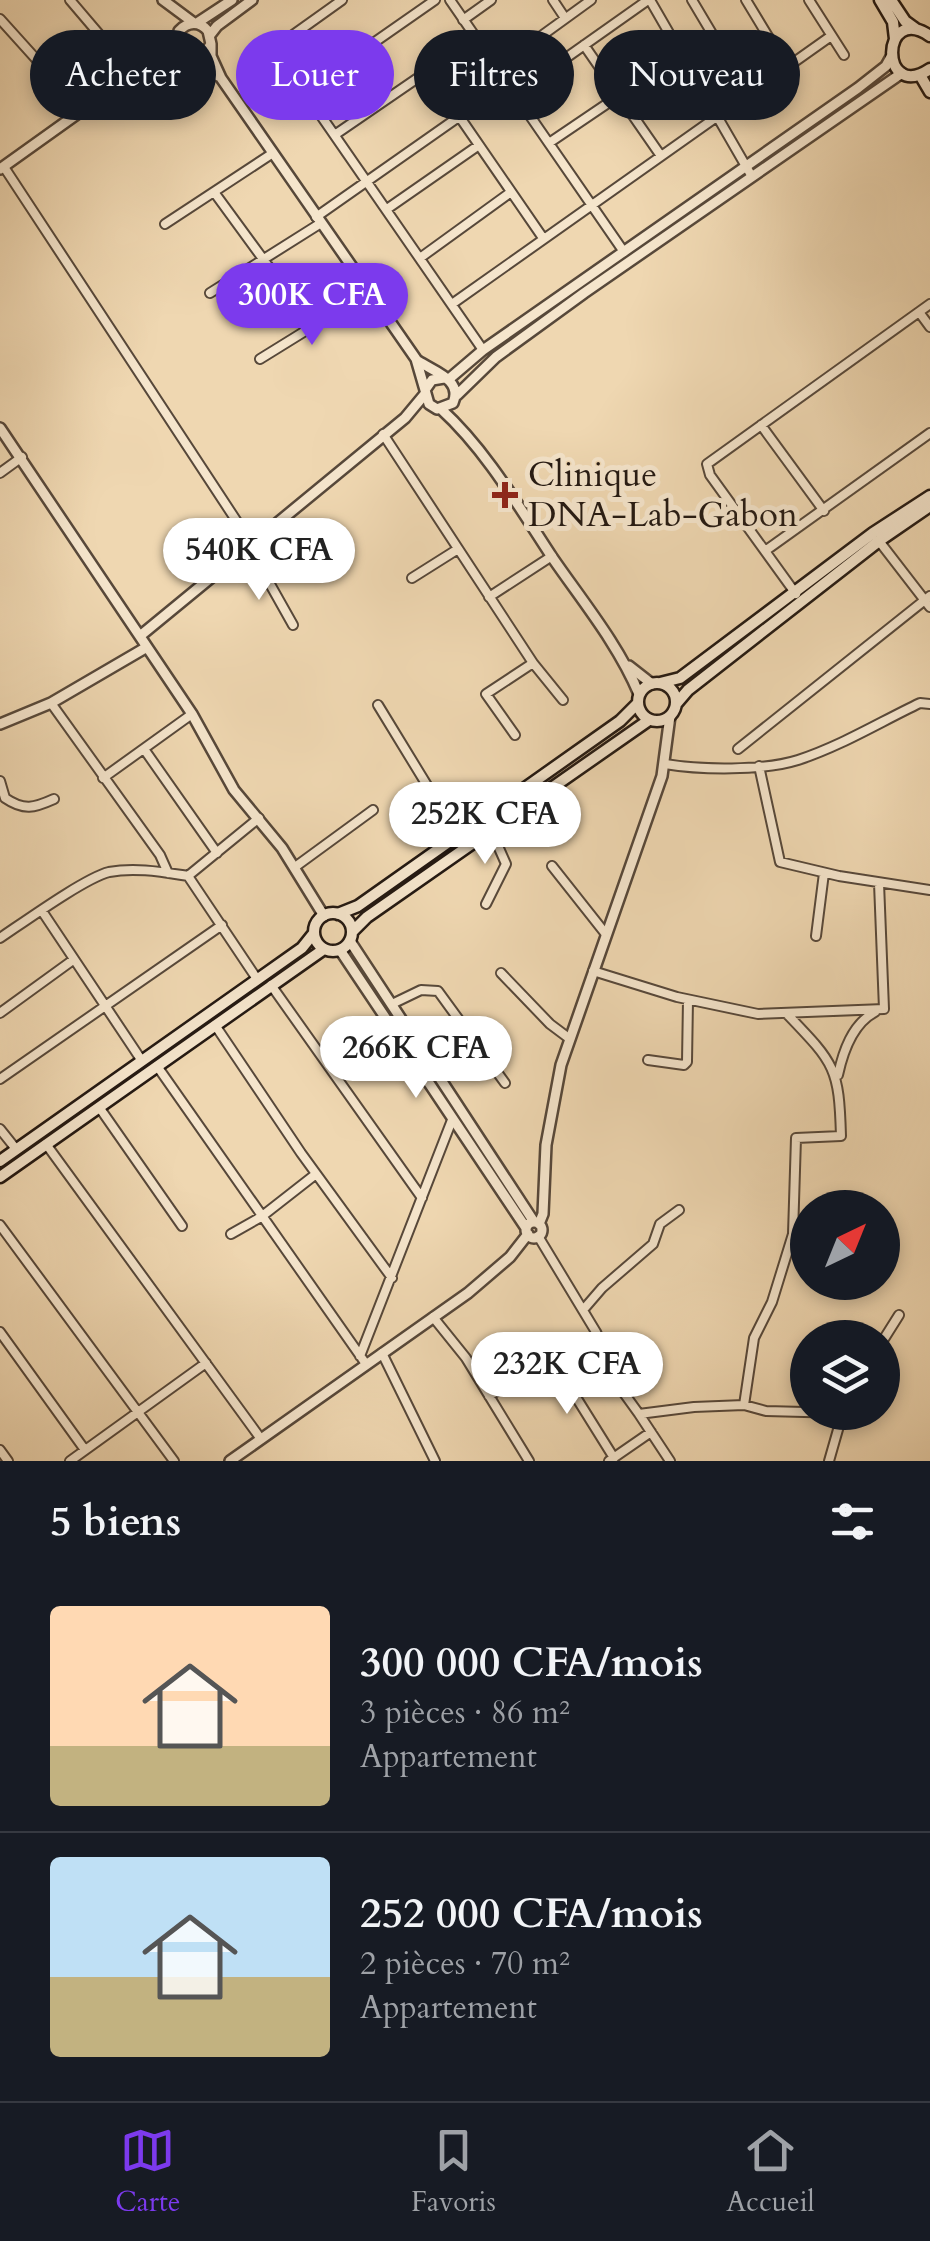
<!DOCTYPE html>
<html lang="fr">
<head>
<meta charset="utf-8">
<style>
	body { margin:0; font-family:Cardo,serif; background:#242831; color:#f1f3f6; height:100vh; display:flex; flex-direction:column; font-size:38px; white-space:nowrap }
	* { box-sizing:border-box; margin:0 }
	p { font-size:32px; color:#9ea1a6 }
	.icon { flex:none; width:55px; height:55px; fill:none; stroke:currentColor; stroke-width:2; stroke-linecap:round; stroke-linejoin:round }
	.map { position:relative; height:1461px; overflow:hidden }
	.sheet { display:flex; flex-direction:column; background:#171b24; flex:1 }
	.sheet>* { flex:none }
	.top-card { position:absolute; left:30px; top:30px; width:870px; height:90px; display:flex; gap:20px }
	.needle { width:65px; rotate:43deg }
	.controls { position:absolute; left:790px; top:1190px; display:grid; gap:20px }
	.controls a { display:grid; place-items:center; width:110px; height:110px; border-radius:50%; background:#171b24; box-shadow:0 5px 15px #0003; font-size:50px }
	.price { position:absolute; translate:-50% -85px; padding:0 22px; border-radius:35px; background:#fff; color:#222; font-size:32px; line-height:65px; filter:drop-shadow(0 2px 5px #0008) }
	.price::after { content:''; position:absolute; left:50%; top:60px; width:30px; height:22px; margin-left:-15px; background:inherit; clip-path:polygon(0 0,100% 0,50% 100%) }
	.price.selected { background:#7c3aed; color:#fff }
	ul { padding:0; list-style:none }
	li { display:flex; align-items:center; gap:30px; height:250px; padding:0 50px }
	li+li { border-top:2px solid #363941 }
	li span { display:grid; place-items:center; flex:none; width:280px; height:200px; border-radius:10px; color:#555 }
	li>.icon { margin-inline-start:auto }
	span .icon { width:120px; height:120px; fill:#fffc; stroke-width:1 }
	li b { font-size:42px }
	h2 { display:flex; justify-content:space-between; align-items:center; height:120px; padding:0 50px; font-size:42px }
	.chip { padding:0 35px; border-radius:45px; background:#171b24; box-shadow:0 5px 15px #0003; font-size:35px; line-height:90px }
	.chip.selected { background:#7c3aed; color:#fff }
	.dock { display:flex; justify-content:space-around; align-items:center; height:140px; border-top:2px solid #363941; background:#171b24; font-size:28px; color:#9ea1a6 }
	.dock a { display:grid; justify-items:center; gap:5px }
	.dock .selected { color:#7c3aed }
	.map>svg:first-child { display:block }
	.lines { fill:none; stroke-linecap:round; stroke-linejoin:round }
	.minor-casing { stroke:#57483a; stroke-width:12 }
	.tertiary-casing { stroke:#57483a; stroke-width:14 }
	.secondary-casing { stroke:#241912; stroke-width:15 }
	.minor { stroke:#f5e5cc; stroke-width:8 }
	.tertiary { stroke:#f5e5cc; stroke-width:9 }
	.secondary { stroke:#f5e5cc; stroke-width:10 }
	.poi-dot { fill:#8f2418; stroke:#f5e5cc; stroke-width:4 }
	.labels { text-anchor:middle; dominant-baseline:central; stroke-width:10; stroke-linejoin:round; paint-order:stroke }
	.poi-label { font-size:35px; fill:#241912; stroke:#f5e5cc; text-anchor:start }
</style>
</head>
<body>
<div class="map">
<svg width="930" height="1461" viewBox="0 0 930 1461">
	<rect width="100%" height="100%" fill="#efd7b1"/>
	<filter id="stains"><feTurbulence type="fractalNoise" baseFrequency=".002" numOctaves="4"/><feColorMatrix values="0 0 0 0 .2 0 0 0 0 .09 0 0 0 0 .02 0 0 0 .5 -.17"/></filter>
	<radialGradient id="worn" r=".72"><stop offset=".6" stop-color="#630" stop-opacity="0"/><stop offset="1" stop-color="#630" stop-opacity=".3"/></radialGradient>
	<g class="lines">
		<defs>
			<path id="minor" d="M70,0L133,74
				M342,0L279,45L277,52L483,350
				M450,0L624,252
				M553,0L565,18
				M650,0L751,175
				M692,0L748,94
				M746,0L786,66
				M809,0L844,55
				M0,19L82,110
				M463,20L491,0
				M584,45L661,156
				M497,68L591,0
				M306,90L435,0
				M515,94L648,0
				M459,116L543,238
				M336,134L476,38
				M549,143L682,53
				M4,167L251,543
				M214,192L312,326
				M387,209L479,145
				M316,217L507,83
				M165,224L273,153
				M420,258L511,192
				M210,293L321,223
				M452,304L831,36
				M919,312L930,327
				M260,359L344,307
				M761,425L824,511
				M383,434L533,663L486,694L515,735
				M0,473L22,457
				M879,541L930,607
				M248,545L293,625
				M765,551L930,433
				M412,578L458,549
				M796,594L710,475L707,464L930,304
				M489,597L552,556
				M533,663L563,700
				M51,703L160,855L168,873
				M378,705L458,836
				M144,749L217,853
				M738,749L930,596
				M665,764C701,770 763,771 798,760C841,746 880,722 920,703L930,704
				M759,766L780,862L839,876L930,890
				M103,778L192,714
				M0,781L5,798C24,811 34,808 54,799
				M552,866L605,933
				M295,867L373,810
				M188,876L259,818
				M879,883L884,1009
				M486,904L506,864L491,830
				M42,911L142,1061
				M816,936L824,873
				M0,938C24,922 85,878 109,872C135,867 162,872 188,876L257,979
				M593,971L677,997L758,1014L884,1009
				M501,973L550,1024L570,1039
				M271,985L422,1198
				M392,1004L421,990L438,991L505,1083
				M0,1013L73,960
				M215,1025L301,1153L392,1278
				M648,1060L684,1065L687,1062L688,1000
				M157,1066L366,1364
				M838,1075C843,1052 852,1024 875,1012
				M0,1079L222,925
				M99,1107L182,1226
				M0,1129L16,1149
				M46,1144L261,1439
				M0,1225L174,1461
				M231,1234L261,1217L316,1174
				M538,1236L596,1332L621,1389L639,1414L694,1407L744,1405L766,1411L843,1413
				M583,1310L602,1288L653,1244L660,1224L679,1210
				M433,1317L466,1358L529,1461
				M0,1332L85,1450
				M882,1342L899,1315
				M382,1353L435,1461
				M360,1356L452,1120
				M489,1396L551,1357L614,1458
				M744,1405L754,1338L772,1302L793,1234L796,1138L841,1136C839,1068 835,1064 788,1015
				M639,1414L670,1461
				M0,1450L8,1461
				M70,1461L206,1363
				M609,1461L651,1432
				M829,1461L843,1412"/>
			<path id="tertiary" d="M163,0L194,23
				M197,23L232,0
				M210,35L217,26L252,0
				M211,44V56L221,78L416,359L425,390
				M191,58L204,55L211,44L208,31C200,21 188,21 179,31L178,48L218,76
				M155,62L176,41
				M0,169L133,74L155,62L187,57
				M418,361C435,372 463,380 453,403L437,409L429,404L425,390L432,380L444,378
				M449,379L483,350L858,88L886,66L891,57
				M457,395L496,357L584,293L902,73
				M441,409C486,450 519,507 552,557C583,602 618,644 639,694
				M0,428L192,714L234,790L282,848L324,916
				M140,636L405,418L425,394
				M629,666L652,684
				M0,724L51,703L147,647
				M350,941L534,1222
				M340,950L526,1228
				M526 1230a8 8 0 1 1 16 0a8 8 0 1 1-16 0Z
				M539,1224L543,1214L546,1145L561,1065L662,776L670,716
				M230,1461L468,1293L510,1257L528,1234"/>
			<path id="secondary" d="M880,0L893,22L895,39
				M891,0L905,21L916,29
				M930,36C880,2 879,103 930,69
				M920,75L930,92
				M638 702a19 19 0 1 1 38 0a19 19 0 1 1-38 0Z
				M660,683L680,678L873,533L930,496
				M676,704L688,690L879,541L930,506
				M314 932a19 19 0 1 1 38 0a19 19 0 1 1-38 0Z
				M338,914L358,906L620,721L637,704
				M352,932L367,917L649,720
				M0,1161L302,948L314,933
				M0,1177L324,949"/>
		</defs>
		<use href="#minor" class="minor-casing"/>
		<use href="#tertiary" class="tertiary-casing"/>
		<use href="#secondary" class="secondary-casing"/>
		<use href="#minor" class="minor"/>
		<use href="#tertiary" class="tertiary"/>
		<use href="#secondary" class="secondary"/>
	</g>
	<path class="poi-dot" d="M500 480h10v10h10v10h-10v10h-10v-10h-10v-10h10z"/>
	<g class="labels">
		<g class="poi-label">
			<text x="528" y="475">Clinique<tspan x="528" dy="40">DNA-Lab-Gabon</tspan></text>
		</g>
	</g>
	<rect width="100%" height="100%" filter="url(#stains)"/>
	<rect width="100%" height="100%" fill="url(#worn)"/>
</svg>
<div class="controls">
<a><svg class="needle" viewBox="-14 -14 28 28"><path d="M0-13l5 13h-10z" fill="#e53935"/><path d="M0 13l5-13h-10z" fill="#9ea1a6"/></svg></a>
<a><svg class="icon" aria-label="layers" viewBox="0 0 24 24"><path d="M12 4l9 5-9 5-9-5zM3 14l9 5 9-5"/></svg></a>
</div>
<b class="price selected" style="left:312px;top:348px">300K CFA</b>
<b class="price" style="left:259px;top:603px">540K CFA</b>
<b class="price" style="left:485px;top:867px">252K CFA</b>
<b class="price" style="left:416px;top:1101px">266K CFA</b>
<b class="price" style="left:567px;top:1417px">232K CFA</b>
<div class="top-card">
<a class="chip">Acheter</a>
<a class="chip selected">Louer</a>
<a class="chip">Filtres</a>
<a class="chip">Nouveau</a>
</div>
</div>
<section class="sheet">
<h2>5 biens<svg class="icon" aria-label="filters" viewBox="0 0 24 24"><path d="M4 7h16M4 17h16"/><circle cx="9" cy="7" r="2"/><circle cx="15" cy="17" r="2"/></svg></h2>
<ul>
<li><span style="background:linear-gradient(#ffd9b3 70%,#c2b280 0)"><svg class="icon" aria-label="home" viewBox="0 0 24 24"><path d="M3 11l9-7 9 7M6 9v11h12V9"/></svg></span><div><b>300 000 CFA/mois</b><p>3 pièces · 86 m²</p><p>Appartement</p></div></li>
<li><span style="background:linear-gradient(#bfe0f5 60%,#c2b280 0)"><svg class="icon" aria-label="home" viewBox="0 0 24 24"><path d="M3 11l9-7 9 7M6 9v11h12V9"/></svg></span><div><b>252 000 CFA/mois</b><p>2 pièces · 70 m²</p><p>Appartement</p></div></li>
</ul>
</section>
<nav class="dock">
<a class="selected"><svg class="icon" aria-label="map" viewBox="0 0 24 24"><path d="M3 6l6-2 6 2 6-2v14l-6 2-6-2-6 2zM9 4v14M15 6v14"/></svg>Carte</a>
<a><svg class="icon" aria-label="saved" viewBox="0 0 24 24"><path d="M7 4h10v16l-5-4-5 4z"/></svg>Favoris</a>
<a><svg class="icon" aria-label="home" viewBox="0 0 24 24"><path d="M3 11l9-7 9 7M6 9v11h12V9"/></svg>Accueil</a>
</nav>
</body>
</html>
